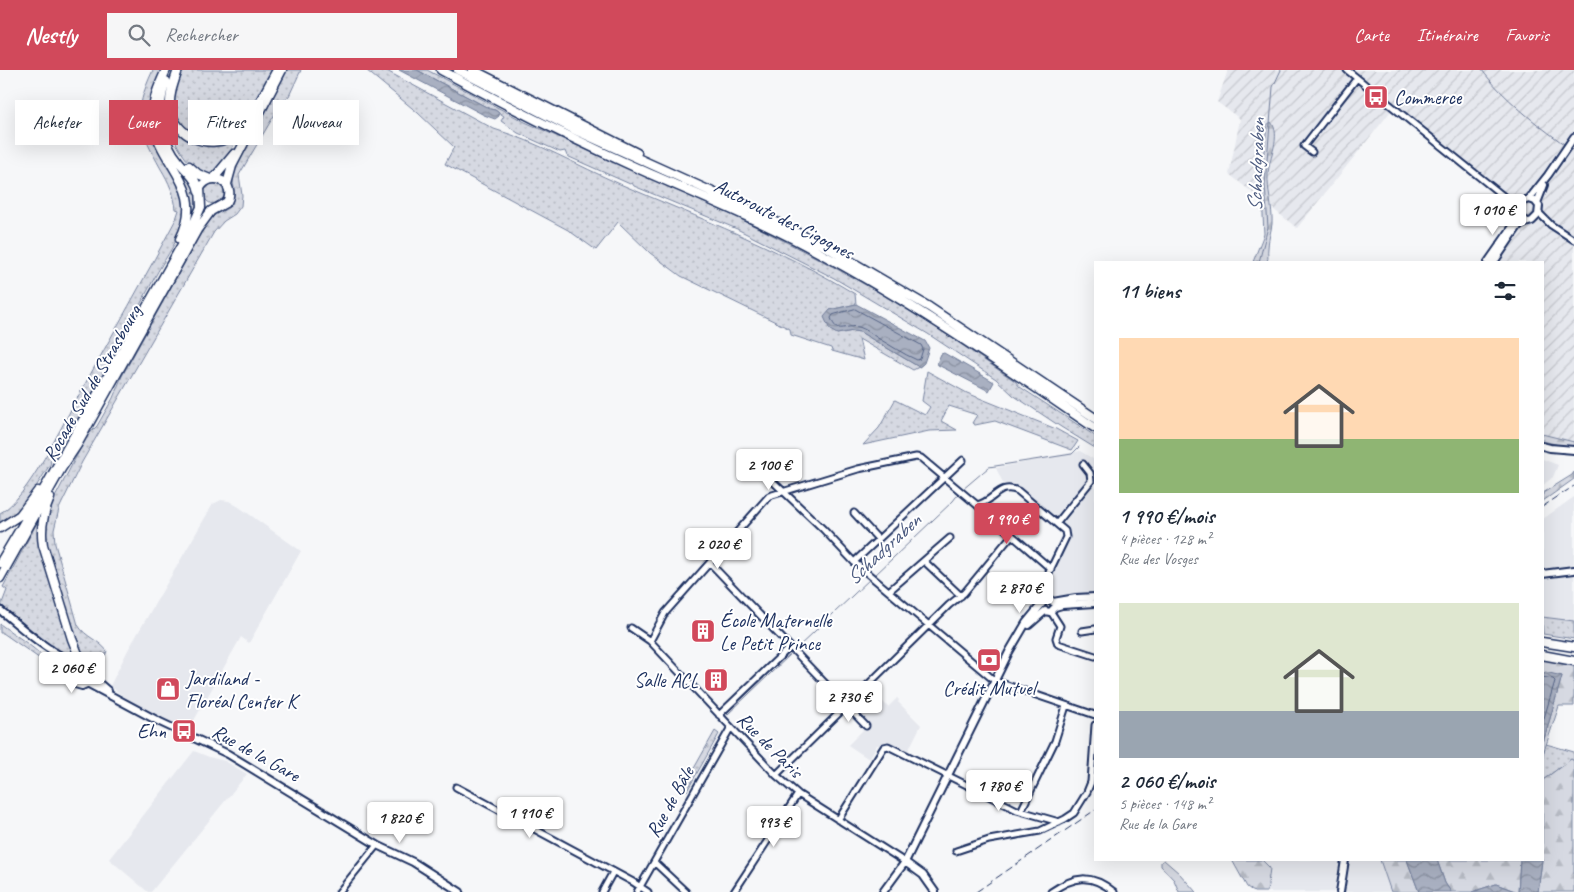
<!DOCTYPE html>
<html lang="fr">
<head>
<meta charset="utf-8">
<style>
	body { margin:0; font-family:Caveat,sans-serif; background:#f6f6f7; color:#1f2937; height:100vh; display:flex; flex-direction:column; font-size:19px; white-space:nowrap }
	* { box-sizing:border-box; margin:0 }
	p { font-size:16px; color:#747a83 }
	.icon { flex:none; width:28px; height:28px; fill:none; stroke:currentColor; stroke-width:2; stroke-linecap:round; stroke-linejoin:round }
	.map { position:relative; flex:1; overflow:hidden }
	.drawer { position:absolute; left:1094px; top:191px; width:450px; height:600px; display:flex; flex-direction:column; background:#fff; border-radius:0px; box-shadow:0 5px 20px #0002 }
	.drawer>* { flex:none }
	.top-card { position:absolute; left:15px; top:30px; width:475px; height:45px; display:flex; gap:10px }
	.price { position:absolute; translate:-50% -42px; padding:0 11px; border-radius:5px; background:#fff; color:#222; font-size:16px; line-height:32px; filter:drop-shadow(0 1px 2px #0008) }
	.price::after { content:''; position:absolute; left:50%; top:30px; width:15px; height:11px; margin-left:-8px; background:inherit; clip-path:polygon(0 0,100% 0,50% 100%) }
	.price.active { background:#d1495b; color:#fff }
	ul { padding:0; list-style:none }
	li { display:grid; align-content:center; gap:10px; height:265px; padding:0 25px }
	li span { display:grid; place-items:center; height:155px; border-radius:0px; color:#555 }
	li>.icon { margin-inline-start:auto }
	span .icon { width:90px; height:90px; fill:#fffc; stroke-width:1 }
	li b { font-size:21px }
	h2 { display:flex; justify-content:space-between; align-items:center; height:60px; padding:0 25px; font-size:21px }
	.tag { padding:0 18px; border-radius:0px; background:#fff; box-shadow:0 5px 20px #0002; font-size:18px; line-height:45px }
	.tag.active { background:#d1495b; color:#fff }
	header { display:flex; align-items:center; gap:30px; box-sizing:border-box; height:70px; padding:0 25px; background:#d1495b; color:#fff }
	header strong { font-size:24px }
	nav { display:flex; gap:28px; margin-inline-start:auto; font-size:18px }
	.search { width:350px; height:45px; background:#f6f6f7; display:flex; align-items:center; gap:12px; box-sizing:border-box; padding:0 18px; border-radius:0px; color:#747a83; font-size:19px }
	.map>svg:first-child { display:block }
	.built { fill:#e6e8ee }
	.industrial { fill:url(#industrial-furrows) }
	.green { fill:url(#green-dots); stroke:#7884a0 }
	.forest { fill:url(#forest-firs); stroke:#7884a0 }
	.water { fill:url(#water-waves); stroke:#707c99 }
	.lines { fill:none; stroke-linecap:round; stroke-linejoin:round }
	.shore { stroke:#546386; stroke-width:1 }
	.stream { stroke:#707c99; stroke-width:1 }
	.minor-casing { stroke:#1b2f5e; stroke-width:9 }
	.major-casing { stroke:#1b2f5e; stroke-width:10 }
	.highway-casing { stroke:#1b2f5e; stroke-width:11 }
	.minor { stroke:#fff; stroke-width:5 }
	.major { stroke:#fff; stroke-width:6 }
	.highway { stroke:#fff; stroke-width:8 }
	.rail { stroke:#1b2f5e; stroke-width:1; stroke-dasharray:8 4; stroke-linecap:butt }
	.labels { text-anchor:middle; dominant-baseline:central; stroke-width:4; stroke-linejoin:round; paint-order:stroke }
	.poi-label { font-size:20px; fill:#1b2f5e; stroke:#fff; text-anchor:start }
	.street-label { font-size:20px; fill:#1b2f5e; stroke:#fff }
	.water-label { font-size:21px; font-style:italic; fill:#4d5c81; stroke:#fff }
</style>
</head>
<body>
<header>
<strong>Nestly</strong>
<div class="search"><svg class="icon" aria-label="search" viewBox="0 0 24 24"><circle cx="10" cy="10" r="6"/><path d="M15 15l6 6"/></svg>Rechercher</div>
<nav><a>Carte</a><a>Itinéraire</a><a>Favoris</a></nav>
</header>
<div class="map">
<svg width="1574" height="822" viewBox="0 0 1574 822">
	<defs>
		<pattern id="industrial-furrows" width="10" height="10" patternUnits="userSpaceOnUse" patternTransform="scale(1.25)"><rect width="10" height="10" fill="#e6e8ee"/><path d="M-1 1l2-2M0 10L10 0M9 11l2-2" fill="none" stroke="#c5c7ce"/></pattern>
		<pattern id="green-dots" width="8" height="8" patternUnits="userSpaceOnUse" patternTransform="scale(1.25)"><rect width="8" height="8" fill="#d6d9e2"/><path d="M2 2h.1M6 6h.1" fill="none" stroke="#b7bbc4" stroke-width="1.8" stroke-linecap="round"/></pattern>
		<pattern id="forest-firs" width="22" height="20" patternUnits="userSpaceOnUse" patternTransform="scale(1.25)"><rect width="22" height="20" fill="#d6d9e2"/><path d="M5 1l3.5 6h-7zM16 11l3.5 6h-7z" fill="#b7bbc4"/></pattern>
		<pattern id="water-waves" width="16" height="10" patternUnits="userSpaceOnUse" patternTransform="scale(1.25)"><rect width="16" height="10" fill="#a9b0c1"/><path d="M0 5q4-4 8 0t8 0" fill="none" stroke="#8990a0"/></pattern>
	</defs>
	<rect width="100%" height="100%" fill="#f6f7f9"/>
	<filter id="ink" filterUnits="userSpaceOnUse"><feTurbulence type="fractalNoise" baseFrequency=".02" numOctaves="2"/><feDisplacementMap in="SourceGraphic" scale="10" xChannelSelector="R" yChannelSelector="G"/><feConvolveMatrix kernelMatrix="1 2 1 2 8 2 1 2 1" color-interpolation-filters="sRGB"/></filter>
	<g filter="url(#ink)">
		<path class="built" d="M1080,381L1095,390V524L1087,523L1054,526L1047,515L1070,462L1019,419L1003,413L996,398Z
			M1542,389L1558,395L1553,407L1543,415Z
			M1574,427V551L1543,547V449Z
			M221,430L229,431L239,437L301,481L249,573L241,567L188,661L127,629L110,616L128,580L213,434Z
			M897,628L899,630L898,632L921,655L908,681L887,671L882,675H877L869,689L848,675L864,659L857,651L880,629L888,637Z
			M194,681L209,687L225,691L247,704L151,822H148L109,789Z
			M1262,790H1380L1391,822H1267L1270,798Z"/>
		<path class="industrial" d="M1228,0H1574V372L1543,364L1542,192H1484L1513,149L1511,138L1391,41L1297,158L1229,104L1240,49L1217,32Z"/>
		<path class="green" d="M153,0H162C152,22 146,40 153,64C165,87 187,117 185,144C184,163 165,188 156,205C123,266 92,329 55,387H53L50,392L51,393C36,416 24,440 0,454V443C27,430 64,351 80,323C112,265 145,208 176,149L179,140L176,139C174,124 169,112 161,99C138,57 132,45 153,0Z
			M181,0H272C262,17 247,49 233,61C211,78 178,64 174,37C172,24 177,12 181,0Z
			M285,0H301L289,26L282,32L239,105L242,125L241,136L235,144L224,151L214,162L82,392L59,439L54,460L55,474L78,555C85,567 99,570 107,581L105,586L94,591H89L79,582L48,480L45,459L51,435L87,366L97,356L113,328L122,306L200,165C204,158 209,150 215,145C222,140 230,140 233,131C237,121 231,112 233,103Z
			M366,0H385L494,59C538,72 578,96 620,114C699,148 781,179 855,224L856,234L830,240L837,264L853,261L860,262L919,297L924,293L919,297L913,300L859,269L864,290L832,281L831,278L791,265L790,259L681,206L650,183L618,152L596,180L568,160L445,94L454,77L418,43Z
			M417,0H427L525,52L745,151L821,190L880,223L940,260L1015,311L1020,317L1095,366V378L1061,357L1013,325L996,309L928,264L834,208L737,159L634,116L632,113L630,114L567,86L565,81L560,82L518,63L501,51L504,46L495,40L490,39Z
			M168,40L171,47L200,73L240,64C233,75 225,95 213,102C196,113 174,72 170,59C168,53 168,47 168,40Z
			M174,92C192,103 202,128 192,148L191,128Z
			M204 124a10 10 0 1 1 20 0a10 10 0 1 1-20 0Z
			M927,301L967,323L1056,359L1078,371L1072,380L995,351L975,355L972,353L977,345L949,336L941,351L957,360L929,361L863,375L879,358L895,330L925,345L930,337L922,331Z
			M40,447L39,456L80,589H72L59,581L1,536L7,520L3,517Z
			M1542,547L1574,551V569L1543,564Z
			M0,554C20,569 46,583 57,606H55L43,591L3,563H0Z
			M75 604a7 7 0 1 1 14 0a7 7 0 1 1-14 0Z
			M715,661L719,664L687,721L683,718Z
			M1546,674L1574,682V691L1571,689L1543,710V684Z"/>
		<path class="forest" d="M1271,52C1282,65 1269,88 1268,104C1267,121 1273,138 1272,154C1271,162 1268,170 1268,178C1267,183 1269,187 1267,192H1253L1264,164L1261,107L1267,55Z
			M1542,364L1574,372V376L1559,375L1543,371Z
			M1574,402V409L1543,431V423L1572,405Z
			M1542,587L1574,594V636H1559L1543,684V673L1562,606L1544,603L1543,607Z
			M1571,689L1574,691V822H1538L1542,790L1543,710Z
			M1164,790L1179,803L1196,822H1179L1174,810L1161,796V792Z
			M1232,790H1262L1270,798L1267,822H1254L1247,817Z
			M1380,790H1407L1419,822H1391Z
			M1437,790H1520L1518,822L1496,814L1472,822H1451L1445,813Z"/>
		<path class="water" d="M399,0H417L490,39L495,40L499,43V46L495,49L484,45Z
			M856,234L925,271L929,278L924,293L919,297L860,262L853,261L837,264L830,260L824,247L830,240Z
			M944,283L994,312L989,321L938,295L937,293L941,284Z
			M1545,602L1562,606L1543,673L1542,607Z
			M1407,790H1437L1445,813L1451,822H1419Z
			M1520,790H1542L1538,822H1518Z
			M1496,814L1517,822H1472Z"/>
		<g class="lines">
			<path class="shore" d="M855,239L921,275L923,279L920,289L917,290C903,284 890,275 876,267C871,263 865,259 859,257C845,254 837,266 831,248L833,245Z
				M1542,607L1553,609L1555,611L1542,655"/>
			<path class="stream" d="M1482,0C1501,26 1538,56 1564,74
				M1570,78L1574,81
				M1259,192L1268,157L1265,115L1273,17L1281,0
				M962,420L989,397L1072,384L1079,377
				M874,506L953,431L959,423
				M796,579L871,508
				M727,645L793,582"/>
			<defs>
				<path id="minor" d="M1347,0L1508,130L1516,139
					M1312,82L1304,76L1357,8
					M1539,143L1551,155L1574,170
					M765,404L823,459L854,492L995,611L1095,645
					M977,435L1051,499
					M854,443L878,469
					M1057,453L1091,411L1090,403L1083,394
					M924,491L961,526
					M854,492L963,390
					M710,493L866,656
					M889,521L950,468
					M1042,532L1040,521L1042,517L1047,529
					M1051,542L1060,556L1056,568L1058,574L1095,586
					M631,558L650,571L776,705L798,724L905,792
					M1082,561L1095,559
					M650,571L665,543L769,426L858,399L916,387L921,388L977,435C995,431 999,412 1018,421L1065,461L1066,467L1042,517
					M719,645L790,577
					M776,705L949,535L964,523L1012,465
					M456,717L633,812L648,822
					M1021,741L1055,671L1066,636
					M838,750L884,677L888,676L1017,740L1059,752
					M956,781L989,770L1040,761L1065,749L1074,743L1087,722L1091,712L1095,655
					M654,792L686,822
					M339,822L377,775
					M602,822L613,802
					M637,822L731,657
					M734,822L798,724
					M1051,822C1074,806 1091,803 1114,822"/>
				<path id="major" d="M1529,129L1548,105L1574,67
					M1537,133L1544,115
					M1488,192L1516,152L1518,146
					M1494,192L1519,155L1532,151L1538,145L1539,136L1535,131L1529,129L1520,132L1516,139L1520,148L1526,151
					M1542,376L1550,378L1574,380
					M1542,504L1574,500
					M0,540C21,557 42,577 67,589C78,595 92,588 94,605L91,612L82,616L75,614L66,596L50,579
					M1045,541L1050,542L1055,537L1062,535L1095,533
					M1029,555L1045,541
					M93,608L108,621
					M89,614L160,652L228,684L379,776L413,792L460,822
					M905,792L923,805L935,822
					M883,822L905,792L1009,582L1026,553L1045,530L1049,529L1053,532L1076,528L1095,527
					M1340,822L1345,790"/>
				<path id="highway" d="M166,0C159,15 152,30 153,47C156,95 208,114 180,169
					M178,0C174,12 169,24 170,37C174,67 211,82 235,64C252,51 266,19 277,0
					M441,0C505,35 571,68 637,98C698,125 760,150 818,182C915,234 1005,297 1095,358
					M458,0L573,59L750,139L830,179L929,237L1095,348
					M473,0L637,83
					M166,11C156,39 160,70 180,93C188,103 197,109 199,122
					M189,96L198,104L210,109
					M214,108L234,84
					M227,114L232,96L282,0
					M50,428C43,444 40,458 43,475L72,569L78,584L86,593
					M0,458L20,445L38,421
					M0,493L48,412L193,155L201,137L200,118C212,99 237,113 227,132L211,141L197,160L77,375L61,399L0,508
					M1542,572L1574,577
					M1542,585L1574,591"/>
			</defs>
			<use href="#minor" class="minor-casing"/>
			<use href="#major" class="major-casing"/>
			<use href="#highway" class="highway-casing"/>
			<use href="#minor" class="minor"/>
			<use href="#major" class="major"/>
			<use href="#highway" class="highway"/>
			<path class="rail" d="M1542,437L1574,416
				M976,822L1095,740"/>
		</g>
	</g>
	<defs>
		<symbol id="bus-square" viewBox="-11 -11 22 22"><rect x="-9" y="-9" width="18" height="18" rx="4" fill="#d1495b" stroke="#fff"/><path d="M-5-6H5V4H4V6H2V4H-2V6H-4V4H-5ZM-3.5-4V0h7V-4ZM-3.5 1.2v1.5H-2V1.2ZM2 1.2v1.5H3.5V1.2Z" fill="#fff"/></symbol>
		<symbol id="building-square" viewBox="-11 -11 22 22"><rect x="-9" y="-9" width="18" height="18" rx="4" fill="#d1495b" stroke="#fff"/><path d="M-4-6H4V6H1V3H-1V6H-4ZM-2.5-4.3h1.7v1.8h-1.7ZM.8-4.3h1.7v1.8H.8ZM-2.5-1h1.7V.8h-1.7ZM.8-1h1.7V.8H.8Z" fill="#fff"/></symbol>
		<symbol id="bank-square" viewBox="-11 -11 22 22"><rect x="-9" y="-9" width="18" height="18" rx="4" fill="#d1495b" stroke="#fff"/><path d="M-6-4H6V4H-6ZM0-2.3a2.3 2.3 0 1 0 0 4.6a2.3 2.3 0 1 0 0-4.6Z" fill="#fff"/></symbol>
		<symbol id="shop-square" viewBox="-11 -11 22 22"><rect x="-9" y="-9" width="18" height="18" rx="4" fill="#d1495b" stroke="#fff"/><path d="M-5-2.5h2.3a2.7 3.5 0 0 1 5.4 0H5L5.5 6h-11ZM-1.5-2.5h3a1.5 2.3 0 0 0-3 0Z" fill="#fff"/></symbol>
	</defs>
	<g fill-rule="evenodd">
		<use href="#bus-square" x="1362" y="13" width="28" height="28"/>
		<use href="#building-square" x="689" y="547" width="28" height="28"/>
		<use href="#bank-square" x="975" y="576" width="28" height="28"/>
		<use href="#building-square" x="702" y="596" width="28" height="28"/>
		<use href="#shop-square" x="154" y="605" width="28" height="28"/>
		<use href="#bus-square" x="170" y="647" width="28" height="28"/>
	</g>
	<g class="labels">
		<g class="poi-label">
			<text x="1394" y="27">Commerce</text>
			<text x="720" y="550">École Maternelle<tspan x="720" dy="23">Le Petit Prince</tspan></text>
			<text x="186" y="608">Jardiland -<tspan x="186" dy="23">Floréal Center K</tspan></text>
			<text x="698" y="610" text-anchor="end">Salle ACL</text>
			<text x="989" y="618" text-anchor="middle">Crédit Mutuel</text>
			<text x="166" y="661" text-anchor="end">Ehn</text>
		</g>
		<g class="street-label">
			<text transform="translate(784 149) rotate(27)">Autoroute des Cigognes</text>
			<text transform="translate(92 313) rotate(-60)">Rocade Sud de Strasbourg</text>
			<text transform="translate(770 675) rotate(45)">Rue de Paris</text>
			<text transform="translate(256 683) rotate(29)">Rue de la Gare</text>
			<text transform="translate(670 732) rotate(-61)">Rue de Bâle</text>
		</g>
		<g class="water-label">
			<text transform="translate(1256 95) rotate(-88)">Schadgraben</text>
			<text transform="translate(883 479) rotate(-43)">Schadgraben</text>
		</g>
	</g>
</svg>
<b class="price" style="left:1493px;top:166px">1 010 €</b>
<b class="price" style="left:769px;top:421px">2 100 €</b>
<b class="price active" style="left:1007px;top:475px">1 990 €</b>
<b class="price" style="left:718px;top:500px">2 020 €</b>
<b class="price" style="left:1020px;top:544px">2 870 €</b>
<b class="price" style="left:72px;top:624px">2 060 €</b>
<b class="price" style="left:849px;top:653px">2 730 €</b>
<b class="price" style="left:999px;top:742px">1 780 €</b>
<b class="price" style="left:530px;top:769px">1 910 €</b>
<b class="price" style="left:400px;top:774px">1 820 €</b>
<b class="price" style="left:774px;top:778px">993 €</b>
<div class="top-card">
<a class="tag">Acheter</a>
<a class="tag active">Louer</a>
<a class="tag">Filtres</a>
<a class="tag">Nouveau</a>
</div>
<section class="drawer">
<h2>11 biens<svg class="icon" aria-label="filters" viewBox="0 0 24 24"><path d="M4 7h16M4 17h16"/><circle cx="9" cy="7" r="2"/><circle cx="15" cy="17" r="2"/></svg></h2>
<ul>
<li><span style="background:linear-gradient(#ffd9b3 65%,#8fb573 0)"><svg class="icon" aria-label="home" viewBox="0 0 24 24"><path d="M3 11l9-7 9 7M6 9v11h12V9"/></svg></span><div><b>1 990 €/mois</b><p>4 pièces · 128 m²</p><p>Rue des Vosges</p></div></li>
<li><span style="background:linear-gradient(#dfe7d0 70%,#9aa5b1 0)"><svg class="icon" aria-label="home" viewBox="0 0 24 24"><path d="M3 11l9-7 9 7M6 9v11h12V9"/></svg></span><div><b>2 060 €/mois</b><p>5 pièces · 148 m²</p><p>Rue de la Gare</p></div></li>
</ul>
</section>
</div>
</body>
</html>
